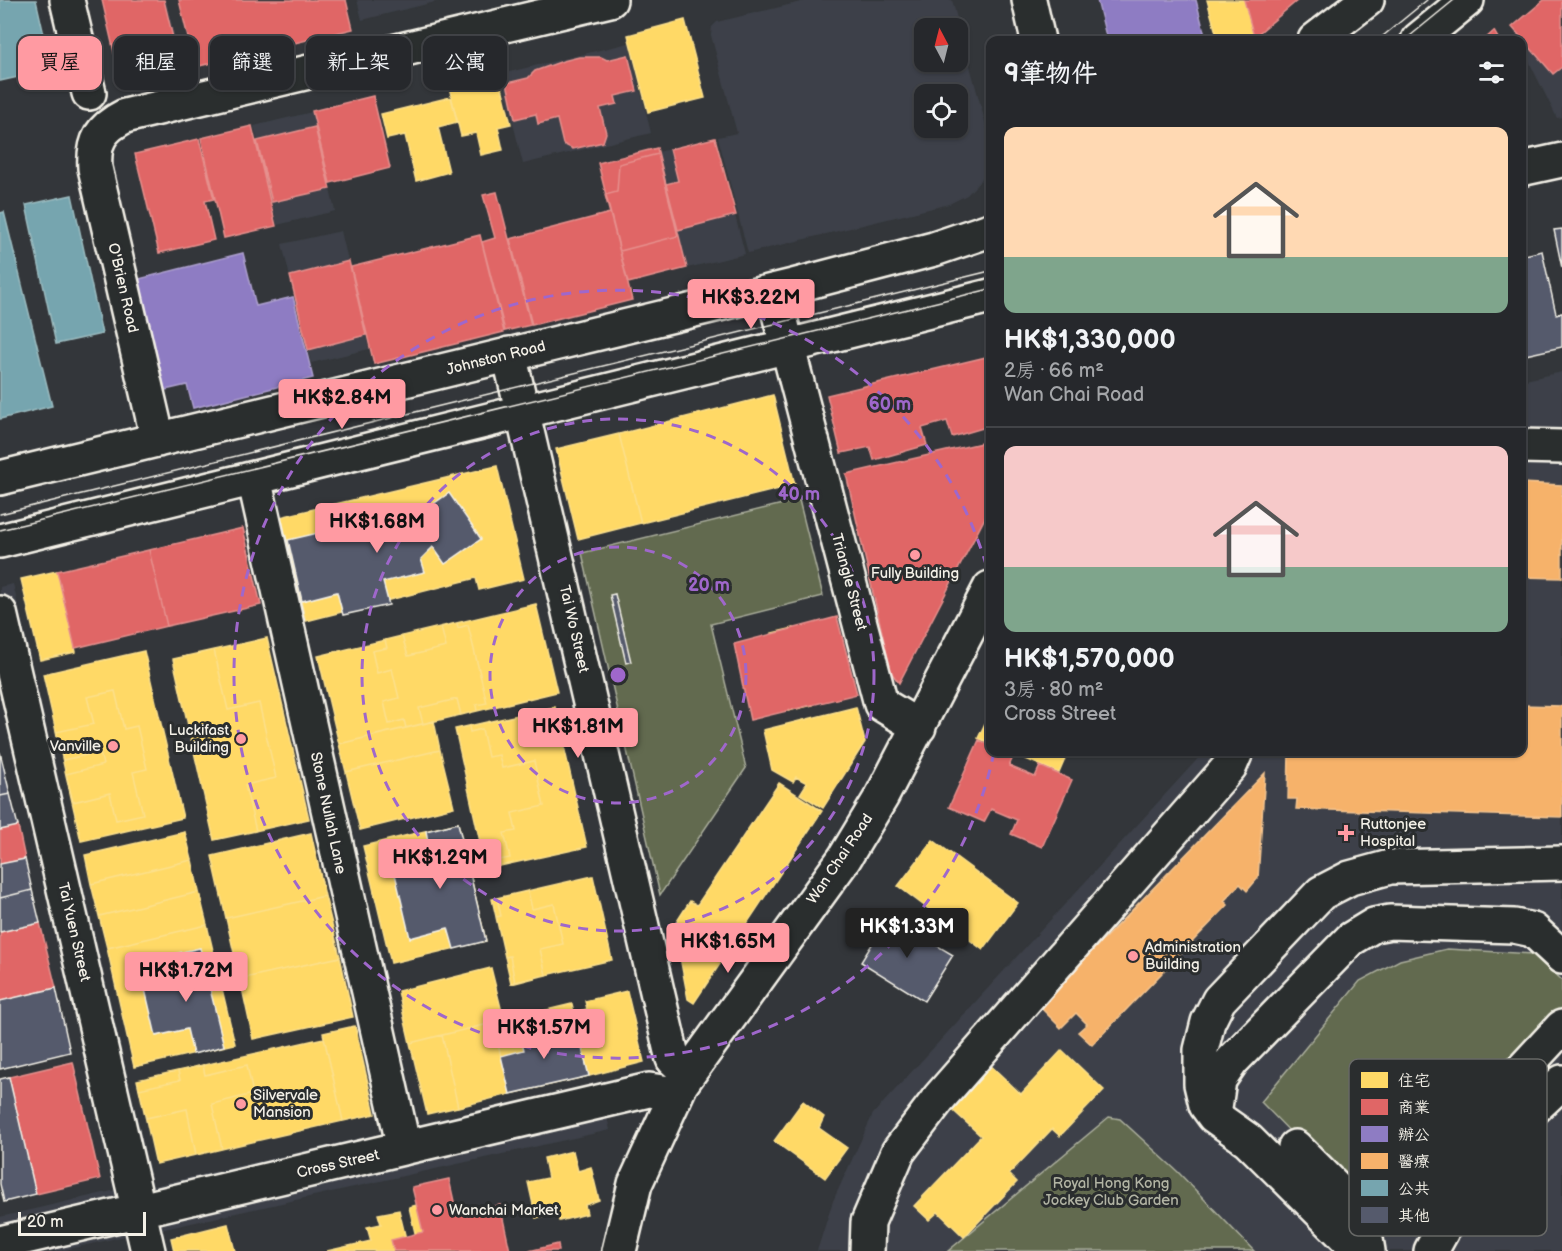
<!DOCTYPE html>
<html lang="zh-TW">
<head>
<meta charset="utf-8">
<style>
	body { margin:0; font-family:"Balsamiq Sans","LXGW WenKai TC",sans-serif; background:#323438; color:#f1f3f6; height:100vh; display:flex; flex-direction:column; font-size:22px; white-space:nowrap }
	* { box-sizing:border-box; margin:0 }
	p { font-size:20px; color:#a4a6a9 }
	.icon { flex:none; width:33px; height:33px; fill:none; stroke:currentColor; stroke-width:2; stroke-linecap:round; stroke-linejoin:round }
	.map { position:relative; flex:1; overflow:hidden }
	.drawer { position:absolute; left:986px; top:36px; width:540px; height:720px; display:flex; flex-direction:column; background:#26282c; border-radius:12px; box-shadow:0 2px 4px #0004,0 0 0 2px #424448 }
	.drawer>* { flex:none }
	.banner { position:absolute; left:18px; top:36px; width:570px; height:54px; display:flex; gap:12px }
	.needle { width:39px; rotate:353deg }
	.fabs { position:absolute; left:914px; top:18px; display:grid; gap:12px }
	.fabs a { display:grid; place-items:center; width:54px; height:54px; border-radius:12px; background:#26282c; box-shadow:0 2px 4px #0004,0 0 0 2px #424448; font-size:30px }
	.scale { position:absolute; left:18px; bottom:15px; width:128px; box-sizing:border-box; padding-left:6px; border:3px solid #f4f1e8; border-top:0; font-size:16px; line-height:21px; white-space:nowrap; color:#f4f1e8; -webkit-text-stroke:4px #2a2d2e; paint-order:stroke }
	.price { position:absolute; translate:-50% -51px; padding:0 14px; border-radius:6px; background:#ff9aa2; color:#111; font-size:20px; line-height:39px; filter:drop-shadow(0 2px 3px #0008) }
	.price::after { content:''; position:absolute; left:50%; top:36px; width:18px; height:14px; margin-left:-9px; background:inherit; clip-path:polygon(0 0,100% 0,50% 100%) }
	.price.active { background:#222; color:#fff }
	ul { padding:0; list-style:none }
	li { display:grid; align-content:center; gap:12px; height:318px; padding:0 18px }
	li+li { border-top:2px solid #424448 }
	li span { display:grid; place-items:center; height:186px; border-radius:12px; color:#555 }
	li>.icon { margin-inline-start:auto }
	span .icon { width:108px; height:108px; fill:#fffc; stroke-width:1 }
	li b { font-size:26px }
	h2 { display:flex; justify-content:space-between; align-items:center; height:72px; padding:0 18px; font-size:26px }
	.chip { padding:0 21px; border-radius:12px; background:#26282c; box-shadow:0 2px 4px #0004,0 0 0 2px #424448; font-size:21px; line-height:54px }
	.chip.active { background:#ff9aa2; color:#111 }
	.map>svg:first-child { display:block }
	.built { fill:#3d4149; fill-rule:evenodd }
	.green { fill:#626a50; stroke:#abae9c; stroke-width:1.5 }
	.homes { fill:#ffd966; stroke:#fce08d; stroke-width:1.5 }
	.shops { fill:#e06666; stroke:#e6908d; stroke-width:1.5 }
	.offices { fill:#8e7cc3; stroke:#ad9fce; stroke-width:1.5 }
	.health { fill:#f6b26b; stroke:#f5c590; stroke-width:1.5 }
	.public { fill:#76a5af; stroke:#9cbcc0; stroke-width:1.5 }
	.building { fill:#555a6c; stroke:#f4f1e8; stroke-width:1.5 }
	.lines { fill:none; stroke-linecap:round; stroke-linejoin:round }
	.minor-casing { stroke:#f4f1e8; stroke-width:38 }
	.minor { stroke:#2a2d2e; stroke-width:33 }
	.tram { stroke:#f4f1e8; stroke-width:1.5 }
	.ring { fill:none; stroke:#9f67cb; stroke-width:3; stroke-dasharray:10 8 }
	.poi-dot { fill:#ff9aa2; stroke:#2a2d2e; stroke-width:2 }
	.labels { text-anchor:middle; dominant-baseline:central; stroke-width:6; stroke-linejoin:round; paint-order:stroke }
	.street-label { font-size:15px; fill:#f4f1e8; stroke:#2a2d2e }
	.poi-label { font-size:15px; fill:#f4f1e8; stroke:#2a2d2e; text-anchor:start }
	.park-label { font-size:15px; fill:#b2b4a4; stroke:#2a2d2e }
	.key { fill:#2a2d2e; stroke:#676866; stroke-width:1.5 }
	.key-label { font-size:16px; fill:#f4f1e8 }
	.centre { fill:#9f67cb; stroke:#2a2d2e; stroke-width:3 }
	.ring-label { font-size:18px; text-anchor:middle; font-weight:bold; fill:#9f67cb; stroke:#2a2d2e; stroke-width:6; stroke-linejoin:round; paint-order:stroke }
</style>
</head>
<body>
<div class="map">
<svg width="1562" height="1251" viewBox="0 0 1562 1251">
	<rect width="100%" height="100%" fill="#33363a"/>
	<filter id="ink" filterUnits="userSpaceOnUse"><feTurbulence type="fractalNoise" baseFrequency=".0167" numOctaves="2"/><feDisplacementMap in="SourceGraphic" scale="12" xChannelSelector="R" yChannelSelector="G"/><feConvolveMatrix kernelMatrix="1 2 1 2 8 2 1 2 1" color-interpolation-filters="sRGB"/></filter>
	<g filter="url(#ink)">
		<path class="built" d="M102,0H166L181,63L121,77Z
			M357,0H443L362,20Z
			M809,0H952L990,140V164L981,180L967,195L949,204L748,253L718,137L737,133L711,35L712,27L717,22ZM924,28H957V62H924ZM924,94H957V128H924Z
			M1544,0H1562V117L1557,118L1512,27Z
			M629,43L651,133L523,164L501,74Z
			M312,112L335,211L277,225L254,126Z
			M715,138L745,254L687,268L658,152Z
			M341,231L369,349L311,363L282,244Z
			M1562,372V1251H817L833,1201L873,1114L1204,752H1521V381Z
			M13,584L153,1186L599,1083L610,1130L160,1230L164,1251H129L125,1236L61,1251H0V1217L116,1190L0,693V587Z"/>
		<path class="green" d="M799,500L823,596L711,624L746,768L660,895L582,553Z
			M1447,949L1533,954L1562,980V1030L1559,1041L1420,1186L1348,1191L1261,1102L1360,981L1400,960Z
			M1109,1117L1120,1119L1178,1172L1254,1251H948Z"/>
		<path class="homes" d="M1207,0H1244L1254,37L1242,40H1218Z
			M685,20L705,98L648,112L628,35Z
			M497,67L511,124L498,127L503,150L481,155L476,133L461,136L447,79Z
			M451,97L457,122L438,127L449,172L416,181L405,135L387,139L381,114Z
			M773,395L795,485L641,523L619,434Z
			M619,434L641,523L578,539L556,449Z
			M497,466L524,579L479,590L476,578L306,621L280,517Z
			M57,571L76,652L40,660L21,579Z
			M536,604L557,692L339,744L318,656Z
			M457,623L458,628L468,625L487,703L476,705L477,711L461,715L457,699L419,708L423,724L406,728L404,720L389,724L384,702L399,698L392,669L377,673L372,651L387,648L385,640L402,636L408,656L446,647L441,627Z
			M794,628L800,651L815,647L818,658L814,660L819,678L807,680L813,705L788,711L784,697L772,700L770,694L765,696L757,662L762,661L761,655L777,651L772,633Z
			M267,638L309,819L214,840L173,659Z
			M214,650L228,710L259,703L276,778L245,785L256,831L214,840L173,659Z
			M144,651L183,818L81,841L43,674Z
			M115,691L124,729L137,726L147,769L133,772L143,814L116,820L110,793L73,802L66,774L103,765L100,752L63,760L56,732L94,724L87,697Z
			M555,707L587,847L486,869L455,729Z
			M856,707L865,742L823,808L800,794L807,783L796,777L793,782L772,770L763,730Z
			M990,713V743L978,738Z
			M434,721L440,750L346,772L339,744Z
			M469,726L470,732L482,729L488,757L499,755L502,768L534,761L544,806L512,813L516,831L504,833L510,858L499,860L500,866L486,869L455,729Z
			M440,750L454,807L360,830L346,772Z
			M1009,752H1068L1059,773Z
			M779,783L822,811L694,1003L688,999L674,926L690,901L697,905Z
			M458,823L486,941L391,963L363,846Z
			M185,832L192,860L91,884L85,855Z
			M311,833L325,896L226,918L212,856Z
			M933,840L1018,903L983,950L898,886Z
			M192,860L199,892L99,916L91,884Z
			M593,876L612,960L511,983L492,899Z
			M528,891L532,909L554,904L563,944L540,949L546,975L515,983L510,956L505,957L496,917L501,916L497,898Z
			M199,892L207,925L107,948L99,916Z
			M325,896L340,957L240,979L226,918Z
			M207,925L235,1044L134,1067L107,948Z
			M340,957L353,1017L253,1039L240,979Z
			M491,968L504,1020L410,1043L398,991Z
			M627,991L644,1062L589,1076L574,1012L587,1009L585,1001Z
			M572,1004L589,1076L510,1094L493,1023Z
			M493,1023L510,1094L458,1107L442,1035Z
			M355,1026L375,1114L343,1121L323,1033Z
			M442,1035L458,1107L427,1114L410,1043Z
			M324,1038L343,1121L156,1164L137,1080Z
			M1062,1050L1104,1090L1060,1136L1052,1129L1009,1174L1017,1182L964,1237L938,1212L929,1220L914,1206L981,1136L946,1104L987,1062L1021,1094Z
			M203,1065L205,1075L247,1065L253,1094L212,1104L222,1149L196,1155L187,1109L146,1118L139,1089L180,1080L178,1071Z
			M803,1101L824,1117L819,1128L847,1148L825,1178L774,1141Z
			M573,1151L578,1171L591,1167L599,1200L585,1205L587,1214L559,1221L557,1212L536,1218L528,1182L548,1178L544,1158Z
			M429,1202L431,1212L444,1209L447,1224L464,1220L465,1225L493,1219L498,1240L491,1241L494,1251H327L371,1241L367,1227L381,1224L378,1214L399,1210L406,1239L416,1237L409,1207Z
			M228,1224L235,1251H174L171,1238Z"/>
		<path class="shops" d="M102,0H164L174,42L167,44L170,53L155,57L153,47L115,56Z
			M179,0H346L353,29L195,67Z
			M1244,0H1298L1254,37Z
			M1544,0H1562V67L1553,74L1512,27Z
			M1494,31L1499,40H1484Z
			M628,55L637,91L615,96L617,104L600,108L606,133L603,142L573,149L563,144L557,119L538,124L536,114L515,119L507,83L528,78L535,71L563,61L579,57H601L607,60Z
			M373,96L390,168L330,183L312,111Z
			M252,126L276,226L224,238L201,138Z
			M315,127L330,189L272,202L257,141Z
			M715,138L736,215L678,230L666,184L678,181L670,149Z
			M199,139L214,199L205,201L214,240L159,253L135,154Z
			M657,148L687,268L628,283L598,163Z
			M658,154L678,236L620,251L605,195L617,192L619,164Z
			M497,192L531,325L505,331L482,242L495,238L483,195Z
			M610,213L632,300L532,325L510,239Z
			M480,235L504,332L374,364L351,267Z
			M349,261L366,335L308,350L290,276Z
			M990,356V426L952,437L947,421L922,428L927,445L874,460L870,447L841,453L827,395Z
			M990,441V508L899,683L891,672L846,474Z
			M243,528L261,605L167,626L149,550Z
			M149,550L167,626L75,648L57,571Z
			M837,617L857,694L750,720L734,644Z
			M979,740L990,745V752H1006L1014,755L1009,766L1035,777L1040,766L1072,780L1042,847L1011,834L1017,820L991,809L984,822L949,807Z
			M18,826L25,859L0,864V830Z
			M40,923L56,988L0,1001V932Z
			M73,1062L100,1179L36,1194L9,1077Z
			M449,1179L457,1215L500,1205L510,1251H394L391,1240L423,1232L412,1187Z
			M558,1244L559,1251H529Z"/>
		<path class="offices" d="M1097,0H1196L1206,40H1107Z
			M243,253L256,306L293,297L313,378L193,408L187,385L165,390L139,279Z"/>
		<path class="health" d="M1521,483L1562,485V578L1521,577Z
			M1521,705L1562,706V817L1296,809L1297,799H1288L1289,752H1521Z
			M1265,773L1258,878L1247,891L1240,884L1224,901L1228,905L1092,1045L1078,1032L1087,1024L1076,1013L1061,1028L1039,1006Z"/>
		<path class="public" d="M0,0H36L49,57L21,63L23,76L0,81Z
			M72,195L102,334L56,344L26,205Z
			M4,212L52,406L0,419V213Z"/>
		<path class="building" d="M1562,229V268L1554,230Z
			M1542,251L1556,314L1562,313V347L1521,356V256Z
			M449,493L481,539L445,564L433,547L421,559L425,572L383,582L389,605L343,615L337,592L302,601L288,540L386,517L389,523L416,516Z
			M615,594L631,662L626,663L610,595Z
			M0,752L10,794L0,796Z
			M10,794L18,826L0,830V796Z
			M458,823L486,941L454,949L448,928L410,938L392,861L430,852L426,831Z
			M25,859L32,890L0,898V864Z
			M32,890L40,923L0,932V898Z
			M889,917L953,955L924,1001L861,962Z
			M200,948L224,1046L193,1054L187,1029L156,1036L144,985L175,977L169,955Z
			M56,988L70,1052L0,1069V1001Z
			M551,1020L557,1042L579,1037L589,1076L510,1094L501,1056L524,1050L519,1028Z
			M9,1077L36,1194L4,1202L0,1184V1079Z"/>
		<g class="lines">
			<defs>
				<path id="minor" d="M67,0L89,93
					M1029,0L1038,40
					M1315,40L1367,0
					M1418,40L1467,0
					M1521,169L1562,160
					M773,291L881,704L919,727
					M509,354L670,1047L673,1059L688,1073
					M158,440L95,168C93,141 101,128 125,116L610,0
					M1521,446L1562,447
					M0,478L793,286L934,249L990,230
					M254,478L404,1148
					M0,541L990,296
					M0,613L148,1251
					M1214,1114L1219,1080L1232,1061L1351,939L1374,925L1390,922L1514,926L1533,930L1562,957
					M1295,1147L1351,1203L1364,1228L1368,1251
					M1455,1173L1497,1143L1562,1082
					M0,1243L649,1090L676,1094
					M619,1251L635,1184L681,1084L844,859L882,796L990,588
					M867,1251L868,1222L898,1152L939,1098L1230,766L1236,752
					M1360,1251L1248,1140L1214,1116L1206,1105L1201,1084V1050L1208,1022L1219,1000L1321,893L1350,878L1390,867L1562,863
					M1431,1251L1442,1231L1458,1153L1472,1124L1562,1027"/>
			</defs>
			<use href="#minor" class="minor-casing"/>
			<use href="#minor" class="minor"/>
			<path class="tram" d="M1378,40L1427,0
				M1405,40L1454,0
				M0,514L990,271
				M0,530L990,289"/>
		</g>
	</g>
	<g class="ring">
		<circle cx="618" cy="675" r="128"/>
		<circle cx="618" cy="675" r="256"/>
		<path d="M994 752A384 384 0 1 1 990 579"/>
	</g>
	<g class="poi-dot">
		<circle cx="915" cy="555" r="6"/>
		<circle cx="241" cy="739" r="6"/>
		<circle cx="113" cy="746" r="6"/>
		<path d="M1343 824h6v6h6v6h-6v6h-6v-6h-6v-6h6z"/>
		<circle cx="1133" cy="956" r="6"/>
		<circle cx="241" cy="1104" r="6"/>
		<circle cx="437" cy="1210" r="6"/>
	</g>
	<g class="labels">
		<g class="street-label">
			<text transform="translate(123 288) rotate(77)">O'Brien Road</text>
			<text transform="translate(496 358) rotate(-14)">Johnston Road</text>
			<text transform="translate(849 582) rotate(75)">Triangle Street</text>
			<text transform="translate(574 629) rotate(77)">Tai Wo Street</text>
			<text transform="translate(328 813) rotate(78)">Stone Nullah Lane</text>
			<text transform="translate(840 859) rotate(-56)">Wan Chai Road</text>
			<text transform="translate(74 932) rotate(77)">Tai Yuen Street</text>
			<text transform="translate(338 1164) rotate(-13)">Cross Street</text>
		</g>
		<g class="poi-label">
			<text x="915" y="573" text-anchor="middle">Fully Building</text>
			<text x="229" y="730" text-anchor="end">Luckifast<tspan x="229" dy="17">Building</tspan></text>
			<text x="101" y="746" text-anchor="end">Vanville</text>
			<text x="1360" y="824">Ruttonjee<tspan x="1360" dy="17">Hospital</tspan></text>
			<text x="1145" y="947">Administration<tspan x="1145" dy="17">Building</tspan></text>
			<text x="253" y="1095">Silvervale<tspan x="253" dy="17">Mansion</tspan></text>
			<text x="449" y="1210">Wanchai Market</text>
		</g>
		<g class="park-label">
			<text x="1111" y="1183">Royal Hong Kong<tspan x="1111" dy="17">Jockey Club Garden</tspan></text>
		</g>
	</g>
	<rect x="1349" y="1059" width="198" height="177" rx="9" class="key"/>
	<rect x="1361" y="1072" width="27" height="16" fill="#ffd966"/>
	<rect x="1361" y="1099" width="27" height="16" fill="#e06666"/>
	<rect x="1361" y="1126" width="27" height="16" fill="#8e7cc3"/>
	<rect x="1361" y="1153" width="27" height="16" fill="#f6b26b"/>
	<rect x="1361" y="1180" width="27" height="16" fill="#76a5af"/>
	<rect x="1361" y="1207" width="27" height="16" fill="#555a6c"/>
	<g class="key-label">
		<text x="1398" y="1086">住宅</text>
		<text x="1398" y="1113">商業</text>
		<text x="1398" y="1140">辦公</text>
		<text x="1398" y="1167">醫療</text>
		<text x="1398" y="1194">公共</text>
		<text x="1398" y="1221">其他</text>
	</g>
	<circle cx="618" cy="675" r="9" class="centre"/>
	<g class="ring-label">
		<text x="890" y="410">60 m</text>
		<text x="799" y="500">40 m</text>
		<text x="709" y="591">20 m</text>
	</g>
</svg>
<div class="fabs">
<a><svg class="needle" viewBox="-14 -14 28 28"><path d="M0-13l5 13h-10z" fill="#e53935"/><path d="M0 13l5-13h-10z" fill="#a4a6a9"/></svg></a>
<a><svg class="icon" aria-label="locate" viewBox="0 0 24 24"><circle cx="12" cy="12" r="6"/><path d="M12 2v4M12 18v4M2 12h4M18 12h4"/></svg></a>
</div>
<div class="scale">20 m</div>
<b class="price" style="left:751px;top:330px">HK$3.22M</b>
<b class="price" style="left:342px;top:430px">HK$2.84M</b>
<b class="price" style="left:377px;top:554px">HK$1.68M</b>
<b class="price" style="left:578px;top:759px">HK$1.81M</b>
<b class="price" style="left:440px;top:890px">HK$1.29M</b>
<b class="price active" style="left:907px;top:959px">HK$1.33M</b>
<b class="price" style="left:728px;top:974px">HK$1.65M</b>
<b class="price" style="left:186px;top:1003px">HK$1.72M</b>
<b class="price" style="left:544px;top:1060px">HK$1.57M</b>
<div class="banner">
<a class="chip active">買屋</a>
<a class="chip">租屋</a>
<a class="chip">篩選</a>
<a class="chip">新上架</a>
<a class="chip">公寓</a>
</div>
<section class="drawer">
<h2>9筆物件<svg class="icon" aria-label="filters" viewBox="0 0 24 24"><path d="M4 7h16M4 17h16"/><circle cx="9" cy="7" r="2"/><circle cx="15" cy="17" r="2"/></svg></h2>
<ul>
<li><span style="background:linear-gradient(#ffd9b3 70%,#7fa58c 0)"><svg class="icon" aria-label="home" viewBox="0 0 24 24"><path d="M3 11l9-7 9 7M6 9v11h12V9"/></svg></span><div><b>HK$1,330,000</b><p>2房 · 66 m²</p><p>Wan Chai Road</p></div></li>
<li><span style="background:linear-gradient(#f6c9c9 65%,#7fa58c 0)"><svg class="icon" aria-label="home" viewBox="0 0 24 24"><path d="M3 11l9-7 9 7M6 9v11h12V9"/></svg></span><div><b>HK$1,570,000</b><p>3房 · 80 m²</p><p>Cross Street</p></div></li>
</ul>
</section>
</div>
</body>
</html>
